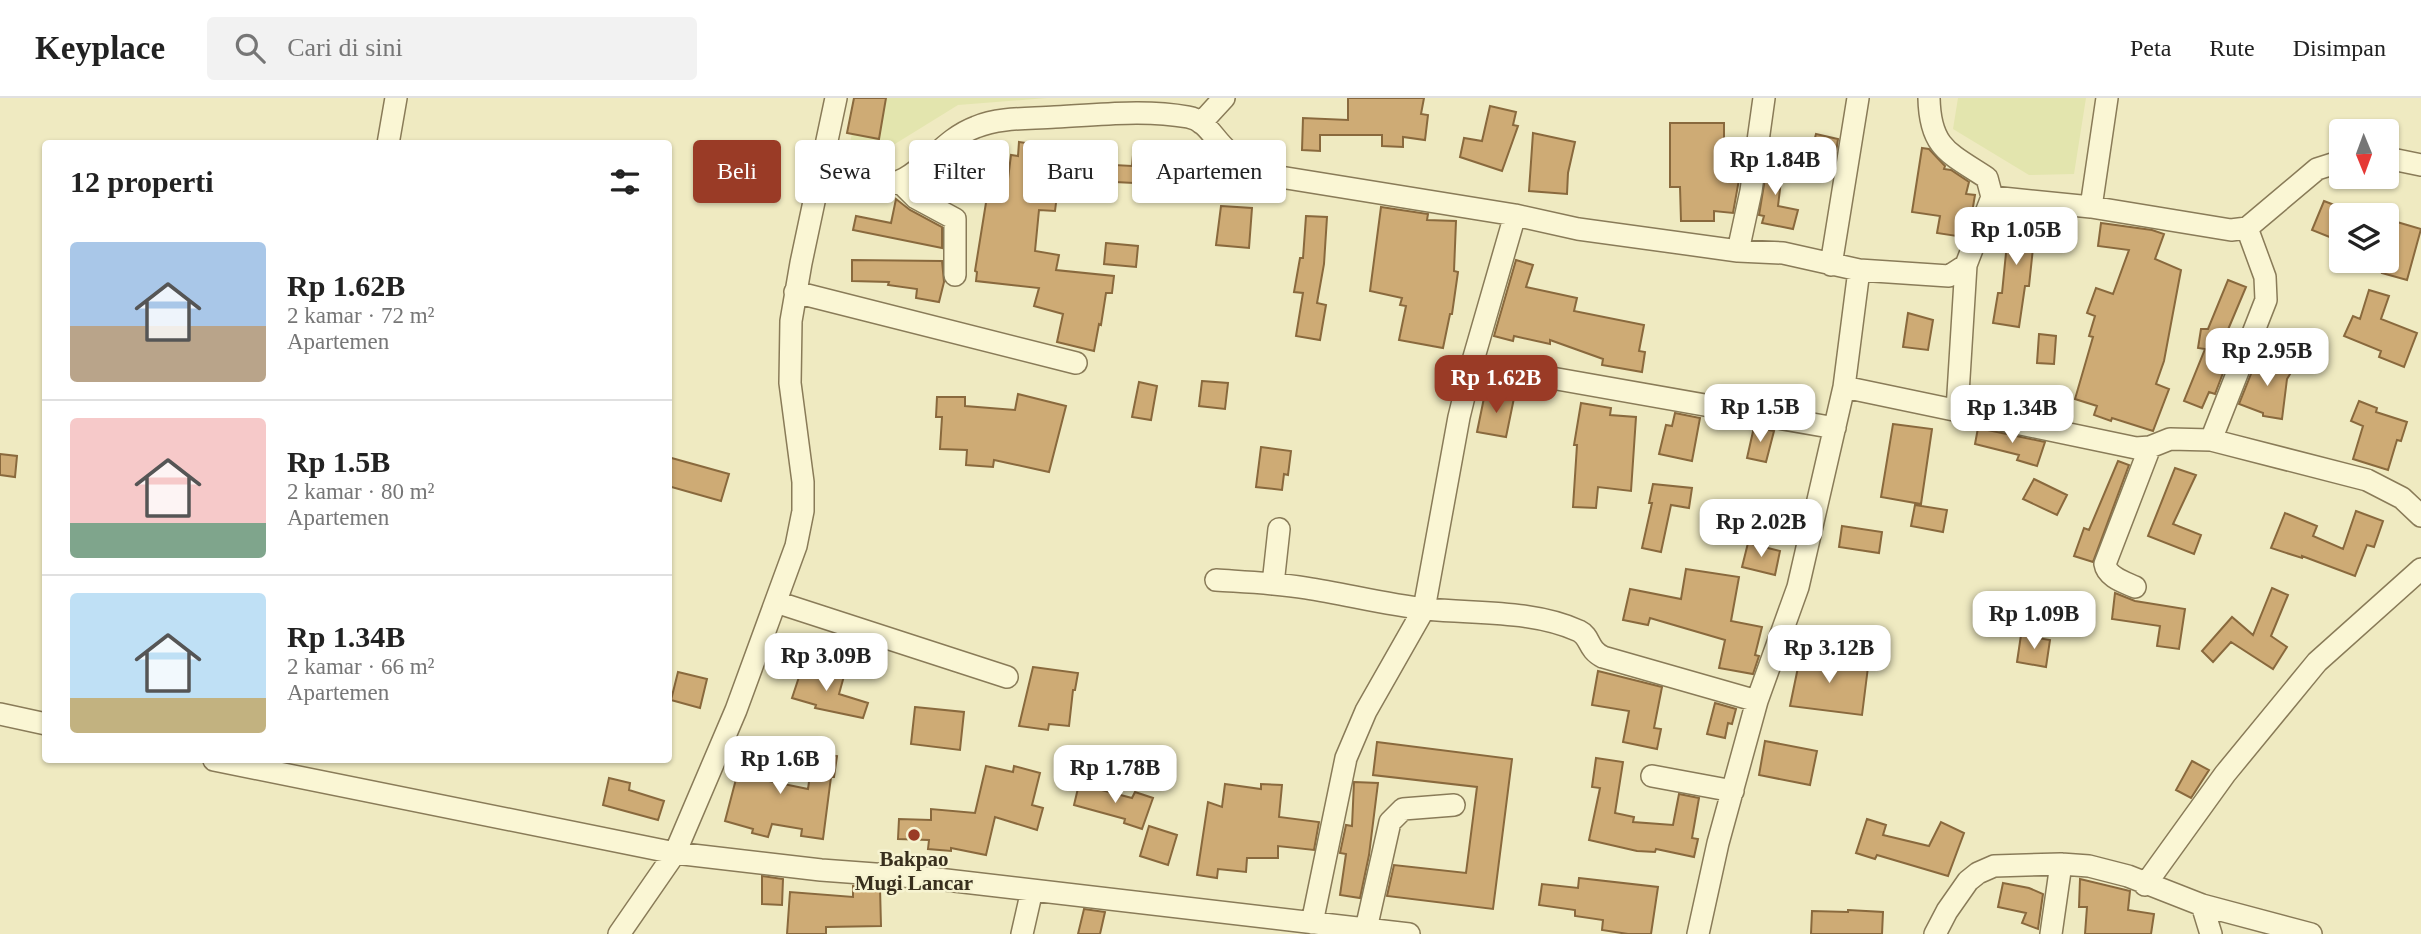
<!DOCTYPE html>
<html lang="id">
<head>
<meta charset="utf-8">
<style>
	body { margin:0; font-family:Georgia,serif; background:#f2f2f2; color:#222; height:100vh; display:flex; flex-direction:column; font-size:26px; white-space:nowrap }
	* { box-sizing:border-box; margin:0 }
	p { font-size:23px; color:#767676 }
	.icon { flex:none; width:38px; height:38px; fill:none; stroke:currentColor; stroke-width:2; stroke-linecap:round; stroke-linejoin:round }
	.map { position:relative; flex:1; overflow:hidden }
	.details { position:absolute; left:42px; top:42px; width:630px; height:623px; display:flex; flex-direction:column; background:#fff; border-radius:7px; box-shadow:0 2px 5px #0004 }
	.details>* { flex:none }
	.hud { position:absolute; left:693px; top:42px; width:665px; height:63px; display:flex; gap:14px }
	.needle { width:46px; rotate:179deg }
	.tools { position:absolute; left:2329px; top:21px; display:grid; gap:14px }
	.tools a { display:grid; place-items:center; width:70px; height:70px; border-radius:7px; background:#fff; box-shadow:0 2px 5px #0004; font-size:35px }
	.price { position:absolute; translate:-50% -60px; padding:0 16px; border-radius:14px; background:#fff; color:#222; font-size:23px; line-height:46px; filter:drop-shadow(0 2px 4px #0008) }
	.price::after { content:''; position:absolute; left:50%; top:42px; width:21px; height:16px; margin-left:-10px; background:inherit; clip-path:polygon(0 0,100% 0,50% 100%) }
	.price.on { background:#9a3b26; color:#fff }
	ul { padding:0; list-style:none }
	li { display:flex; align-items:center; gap:21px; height:175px; padding:0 28px }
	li+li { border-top:2px solid #e0e0e0 }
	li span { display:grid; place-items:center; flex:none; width:196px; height:140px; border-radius:7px; color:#555 }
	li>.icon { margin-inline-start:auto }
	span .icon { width:84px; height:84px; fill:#fffc; stroke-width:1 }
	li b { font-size:30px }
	h2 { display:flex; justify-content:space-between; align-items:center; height:84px; padding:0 28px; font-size:30px }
	.chip { padding:0 24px; border-radius:7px; background:#fff; box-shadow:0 2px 5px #0004; font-size:24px; line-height:63px }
	.chip.on { background:#9a3b26; color:#fff }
	header { display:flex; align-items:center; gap:42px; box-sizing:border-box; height:98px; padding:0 35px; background:#fff; border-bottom:2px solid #e0e0e0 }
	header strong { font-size:33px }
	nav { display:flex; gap:38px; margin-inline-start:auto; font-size:24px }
	.search { width:490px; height:63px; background:#f2f2f2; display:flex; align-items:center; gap:18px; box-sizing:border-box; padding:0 24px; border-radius:7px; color:#767676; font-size:26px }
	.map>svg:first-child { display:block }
	.farmland { fill:#e3e5ae }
	.building { fill:#ceab75; stroke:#89693d; stroke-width:2 }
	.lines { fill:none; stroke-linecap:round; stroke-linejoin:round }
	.street-casing { stroke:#897b58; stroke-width:24 }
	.street { stroke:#faf6d4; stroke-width:21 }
	.poi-dot { fill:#9a3b26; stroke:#f6f3d1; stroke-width:2.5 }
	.labels { text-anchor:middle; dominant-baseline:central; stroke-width:5; stroke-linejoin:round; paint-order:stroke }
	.poi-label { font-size:21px; font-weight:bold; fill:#382f1d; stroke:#f6f3d1 }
</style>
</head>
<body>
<header>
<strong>Keyplace</strong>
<div class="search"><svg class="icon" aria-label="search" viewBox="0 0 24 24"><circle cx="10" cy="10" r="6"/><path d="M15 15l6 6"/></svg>Cari di sini</div>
<nav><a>Peta</a><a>Rute</a><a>Disimpan</a></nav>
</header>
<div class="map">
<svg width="2421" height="836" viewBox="0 0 2421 836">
	<rect width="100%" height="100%" fill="#efeac1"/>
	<path class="farmland" d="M859,0H1047L958,7L882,54L848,55Z
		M1958,0H2086L2074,76L2029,77L1953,31Z"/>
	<path class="building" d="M854,0H886L879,41L847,35Z
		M1348,0H1424L1421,16L1428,17L1425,42L1403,39V49L1382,48V37H1320V53L1302,52L1303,20L1348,22Z
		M1490,8L1516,14L1513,27L1518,28L1502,73L1460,59L1464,40L1482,43Z
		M1670,25H1724V75L1740,76L1733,115L1714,113V123H1681L1680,89H1670Z
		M1533,35L1575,44L1568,75L1567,96L1529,93Z
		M1816,36L1838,41L1833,75L1807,69Z
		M1019,44L1061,50L1059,67L1064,68V72L1088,74L1085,100L1057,97L1055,113L1039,112L1035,153L1059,157L1056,172L1114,178L1112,195H1106L1101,227L1099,226L1094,253L1057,244L1063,216L1034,208L1039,190L976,183L977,174L975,173L989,86L1007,89L1011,57L1018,58Z
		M1134,46L1157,47L1154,86L1095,83L1096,66L1132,68Z
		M1922,50L1929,51L1945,68L1944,71L1951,72L1969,84L1966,96L1975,97L1972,115L1963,139L1937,135L1940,118L1912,114Z
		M1769,56L1784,58L1778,108L1798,112L1793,131L1762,125L1764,118L1759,117Z
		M896,101L910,112L942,129V150L853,132L856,118L891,125Z
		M2324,103L2342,110V144L2312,132Z
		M1221,108L1252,110L1249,150L1216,147Z
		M1381,109L1428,116L1427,122L1456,123L1454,173L1458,174L1452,216H1450L1443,250L1399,242L1406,208L1400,207L1402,200L1370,193Z
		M1306,118L1327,119L1324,166L1317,205L1326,207L1320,242L1296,238L1303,195L1294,194L1300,160H1303Z
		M2002,119L2042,122L2039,151L2033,150L2029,188H2025L2019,229L1993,225L1998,195H2002L2007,145L1999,144Z
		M2397,124L2421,131L2407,182L2382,175Z
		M2101,125L2152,132L2164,136L2155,161L2181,172L2164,263L2156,286L2169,291L2153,333L2112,320L2111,323L2094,317L2097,308L2075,301L2093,239L2089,238L2095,218L2087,215L2096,190L2113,196L2129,152L2098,148Z
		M1106,145L1138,148L1136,169L1104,166Z
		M852,162L942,163L944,184L939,204L916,200L917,191L888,187L889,184L852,183Z
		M1516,162L1533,167L1526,189L1577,200L1574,213L1644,227L1639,253L1645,254L1642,274L1602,267L1603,261L1550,242V246L1514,238L1513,243L1494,238Z
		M2228,182L2246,189L2227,234L2236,235L2234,246L2215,296L2209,294L2202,310L2184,303L2205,251L2198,250L2201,231H2208Z
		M2369,192L2389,198L2381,221L2417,235L2404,269L2379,259L2381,253L2344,238L2353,218L2360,221Z
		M1908,215L1933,222L1928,252L1903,249Z
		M2039,236L2056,238L2054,266L2037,265Z
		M2259,256L2292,273L2287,281L2282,321L2263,318V315L2239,306Z
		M1202,283L1228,285L1225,311L1199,308Z
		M1139,284L1157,288L1151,322L1132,319Z
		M1485,295L1514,300L1506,339L1477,334Z
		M1018,296L1066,308L1049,374L994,362L993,369L966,367L967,352L940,351L942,319H936L937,299H965V308L1015,312Z
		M2359,303L2377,310L2376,314L2407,324L2401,343L2397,342L2388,372L2353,361L2363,328L2351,323Z
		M1581,305L1611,310L1610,317L1636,319L1631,393L1598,389L1596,410L1573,409L1577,347H1574Z
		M1675,315L1700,320L1692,363L1659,356L1666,327L1672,328Z
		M1893,326L1932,331L1921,406L1881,399Z
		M1754,329L1774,333L1766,364L1747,360Z
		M1978,330L2045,344L2037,368L2017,362L2019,357L1975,346Z
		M1261,349L1291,353L1288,377L1284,376L1282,392L1256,389Z
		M0,356L17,358L15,379L0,377Z
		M668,359L729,376L721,403L668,388Z
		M2118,363L2129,367L2093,464L2074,458L2084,430L2089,432Z
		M2175,370L2196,377L2173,426L2201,437L2194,456L2148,438Z
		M2034,381L2067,397L2057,417L2023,401Z
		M1653,386L1692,390L1689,410L1671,407L1661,454L1642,450L1652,405H1649Z
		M1915,407L1947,412L1943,434L1911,428Z
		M2356,413L2383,423L2374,449L2367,447L2355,478L2302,458V460L2271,450L2285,415L2317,428L2313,438L2343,451Z
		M1842,428L1882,434L1879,455L1839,449Z
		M1748,445L1780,453L1775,477L1742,469Z
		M1686,471L1739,479L1731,523L1762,529L1755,557L1759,558L1753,576L1719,570L1725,542L1650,520L1648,527L1623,522L1630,491L1681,501Z
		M2272,490L2288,497L2271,538L2287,549L2273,571L2231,544L2213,564L2202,553L2232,519L2253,537Z
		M2115,495L2135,503L2185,511L2179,551L2157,548L2160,528L2112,521Z
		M2021,537L2050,542L2046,569L2017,564Z
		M1802,550L1828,556L1827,565L1868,569L1862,617L1790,608Z
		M803,567L844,578L839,596L868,605L863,620L815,610L816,607L792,600Z
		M1033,569L1078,575L1075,592H1073L1069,628L1049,626L1048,632L1019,628Z
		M1598,573L1662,589L1654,630L1661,631L1657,651L1623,644L1629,613L1592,607Z
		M678,574L707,581L700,610L671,602Z
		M1715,605L1736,611L1732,626L1728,625L1725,640L1707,636Z
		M915,609L964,614L960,652L911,646Z
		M746,643L771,649L764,682L808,691L813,655L837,658L834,679H831L823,741L801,738L802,731L772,726L768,739L752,735L753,731L725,723Z
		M1765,643L1817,653L1810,687L1759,677Z
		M1377,644L1512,661L1493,811L1387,798L1394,767L1466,775L1477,689L1373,677Z
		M1596,660L1623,664L1615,715L1634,719L1633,724L1673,727L1679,696L1699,700L1692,740L1698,741L1694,759L1656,751L1655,754L1637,753L1589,742L1600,690L1592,689Z
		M2192,663L2209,672L2191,700L2176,692Z
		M986,668L1013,674L1014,668L1040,675L1032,707L1043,710L1037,732L995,719L986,757L951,750V753L928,751L929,742L898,741L899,721L931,722V711L975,715Z
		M609,680L630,685L629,692L664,703L658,722L603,707Z
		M1354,684L1378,685L1369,757L1360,800L1340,797L1346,756L1340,755L1346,727L1352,728Z
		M1079,686L1132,700L1135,694L1153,700L1142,731L1124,725L1125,721L1074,707Z
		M1225,686L1261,691V686L1282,687L1279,719L1319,724L1314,752L1278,748V760H1247L1246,774L1218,771L1217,780L1197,777L1208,704L1222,709Z
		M1867,721L1886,727L1883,737L1929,748L1941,724L1964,735L1948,778L1877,757L1875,761L1856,755Z
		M1149,728L1177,737L1168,767L1140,758Z
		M762,778L783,781L782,807L762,806Z
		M1579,780L1658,789L1651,836H1628L1602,832L1603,822L1575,818V812L1539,807L1542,786L1578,790Z
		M2080,781L2130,793L2128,812L2154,816L2151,836H2085L2087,809H2079Z
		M2003,785L2029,790L2043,796L2038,831L2022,825L2026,815L1998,809Z
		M853,788L880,790L881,828L826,829V836H787L790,794L853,799Z
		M1084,811L1105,814L1100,836H1078Z
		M1848,812L1883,814L1882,836H1811L1812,813L1848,814Z"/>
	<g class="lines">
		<defs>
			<path id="street" d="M1929,0C1930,50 1949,55 1987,80L1992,99
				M1201,25L1224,0
				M388,46L396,0
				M2387,60L2421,67
				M821,77C836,81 852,87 867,88C918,93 933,45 976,29C1000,19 1030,21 1055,19C1100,17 1143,11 1188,19C1207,22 1214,42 1228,53C1242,65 1256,71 1274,78L1515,117L1578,131L1738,153L1783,155L1859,172L1844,289L1798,489L1757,603L1718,745L1698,836
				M901,85L916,100L955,121V177
				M2091,109L2107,0
				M1738,153L1751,93L1764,0
				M1831,167L1858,0
				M1859,172L1949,178L1966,167L1992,99L2091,109L2231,132L2247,130L2317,71L2342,63
				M795,194L1076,265
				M1472,266L1835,330
				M1844,289L2136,350L2150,349L2170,341L2211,342L2367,382L2402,400L2421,418
				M1957,312L1966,167
				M2211,342L2266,202L2265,179L2247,130
				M1216,482C1246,484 1276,485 1306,490C1346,496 1386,507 1427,511C1476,516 1534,512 1579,533C1591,539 1587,551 1603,559L1757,603
				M1273,486L1279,431
				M2135,489C2124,484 2107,479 2105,466L2150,349
				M776,504L1007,579
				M0,616L46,626
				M214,662L675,755L821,772L929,780L1409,836
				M1652,678L1733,693
				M2145,787L2225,676L2317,564L2421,471
				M2202,807L2211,836
				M1312,825L1346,660L1366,613L1424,511L1459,319L1472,266L1515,117
				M1366,831L1390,724L1403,711L1454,707
				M619,836L675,755L736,612L796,448L803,413V384L790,285L791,223L801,165L836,0
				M1022,836L1032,792
				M1935,836L1947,813L1968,783L1978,775L1994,768L2061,766L2089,768L2128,778L2202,807L2311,836
				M2051,836L2061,766"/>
		</defs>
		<use href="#street" class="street-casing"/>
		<use href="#street" class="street"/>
	</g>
	<circle class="poi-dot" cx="914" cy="737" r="7"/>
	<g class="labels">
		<g class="poi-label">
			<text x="914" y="761">Bakpao<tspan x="914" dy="24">Mugi Lancar</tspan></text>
		</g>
	</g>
</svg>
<div class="tools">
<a><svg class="needle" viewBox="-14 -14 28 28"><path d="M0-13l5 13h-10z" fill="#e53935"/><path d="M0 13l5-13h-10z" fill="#767676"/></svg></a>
<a><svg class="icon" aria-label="layers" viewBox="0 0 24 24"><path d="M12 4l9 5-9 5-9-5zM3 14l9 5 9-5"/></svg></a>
</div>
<b class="price" style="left:1775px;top:99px">Rp 1.84B</b>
<b class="price" style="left:2016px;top:169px">Rp 1.05B</b>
<b class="price" style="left:2267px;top:290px">Rp 2.95B</b>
<b class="price on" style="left:1496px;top:317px">Rp 1.62B</b>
<b class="price" style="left:1760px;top:346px">Rp 1.5B</b>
<b class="price" style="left:2012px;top:347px">Rp 1.34B</b>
<b class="price" style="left:1761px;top:461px">Rp 2.02B</b>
<b class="price" style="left:2034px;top:553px">Rp 1.09B</b>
<b class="price" style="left:1829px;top:587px">Rp 3.12B</b>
<b class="price" style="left:826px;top:595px">Rp 3.09B</b>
<b class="price" style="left:780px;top:698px">Rp 1.6B</b>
<b class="price" style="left:1115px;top:707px">Rp 1.78B</b>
<div class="hud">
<a class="chip on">Beli</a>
<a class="chip">Sewa</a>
<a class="chip">Filter</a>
<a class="chip">Baru</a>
<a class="chip">Apartemen</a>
</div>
<section class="details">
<h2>12 properti<svg class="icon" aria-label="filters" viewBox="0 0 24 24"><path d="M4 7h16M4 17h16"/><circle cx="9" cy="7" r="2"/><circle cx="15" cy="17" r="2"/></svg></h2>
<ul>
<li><span style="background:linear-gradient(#a9c7e8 60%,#b9a48a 0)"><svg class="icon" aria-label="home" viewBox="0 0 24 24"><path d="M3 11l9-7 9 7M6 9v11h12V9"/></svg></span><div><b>Rp 1.62B</b><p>2 kamar · 72 m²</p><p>Apartemen</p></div></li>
<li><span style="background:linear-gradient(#f6c9c9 75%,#7fa58c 0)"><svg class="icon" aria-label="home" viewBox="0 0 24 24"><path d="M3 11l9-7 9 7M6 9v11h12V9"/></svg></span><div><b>Rp 1.5B</b><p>2 kamar · 80 m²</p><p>Apartemen</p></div></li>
<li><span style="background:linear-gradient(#bfe0f5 75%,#c2b280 0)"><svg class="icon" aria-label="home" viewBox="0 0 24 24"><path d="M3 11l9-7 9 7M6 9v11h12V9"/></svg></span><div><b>Rp 1.34B</b><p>2 kamar · 66 m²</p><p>Apartemen</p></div></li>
</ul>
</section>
</div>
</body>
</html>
